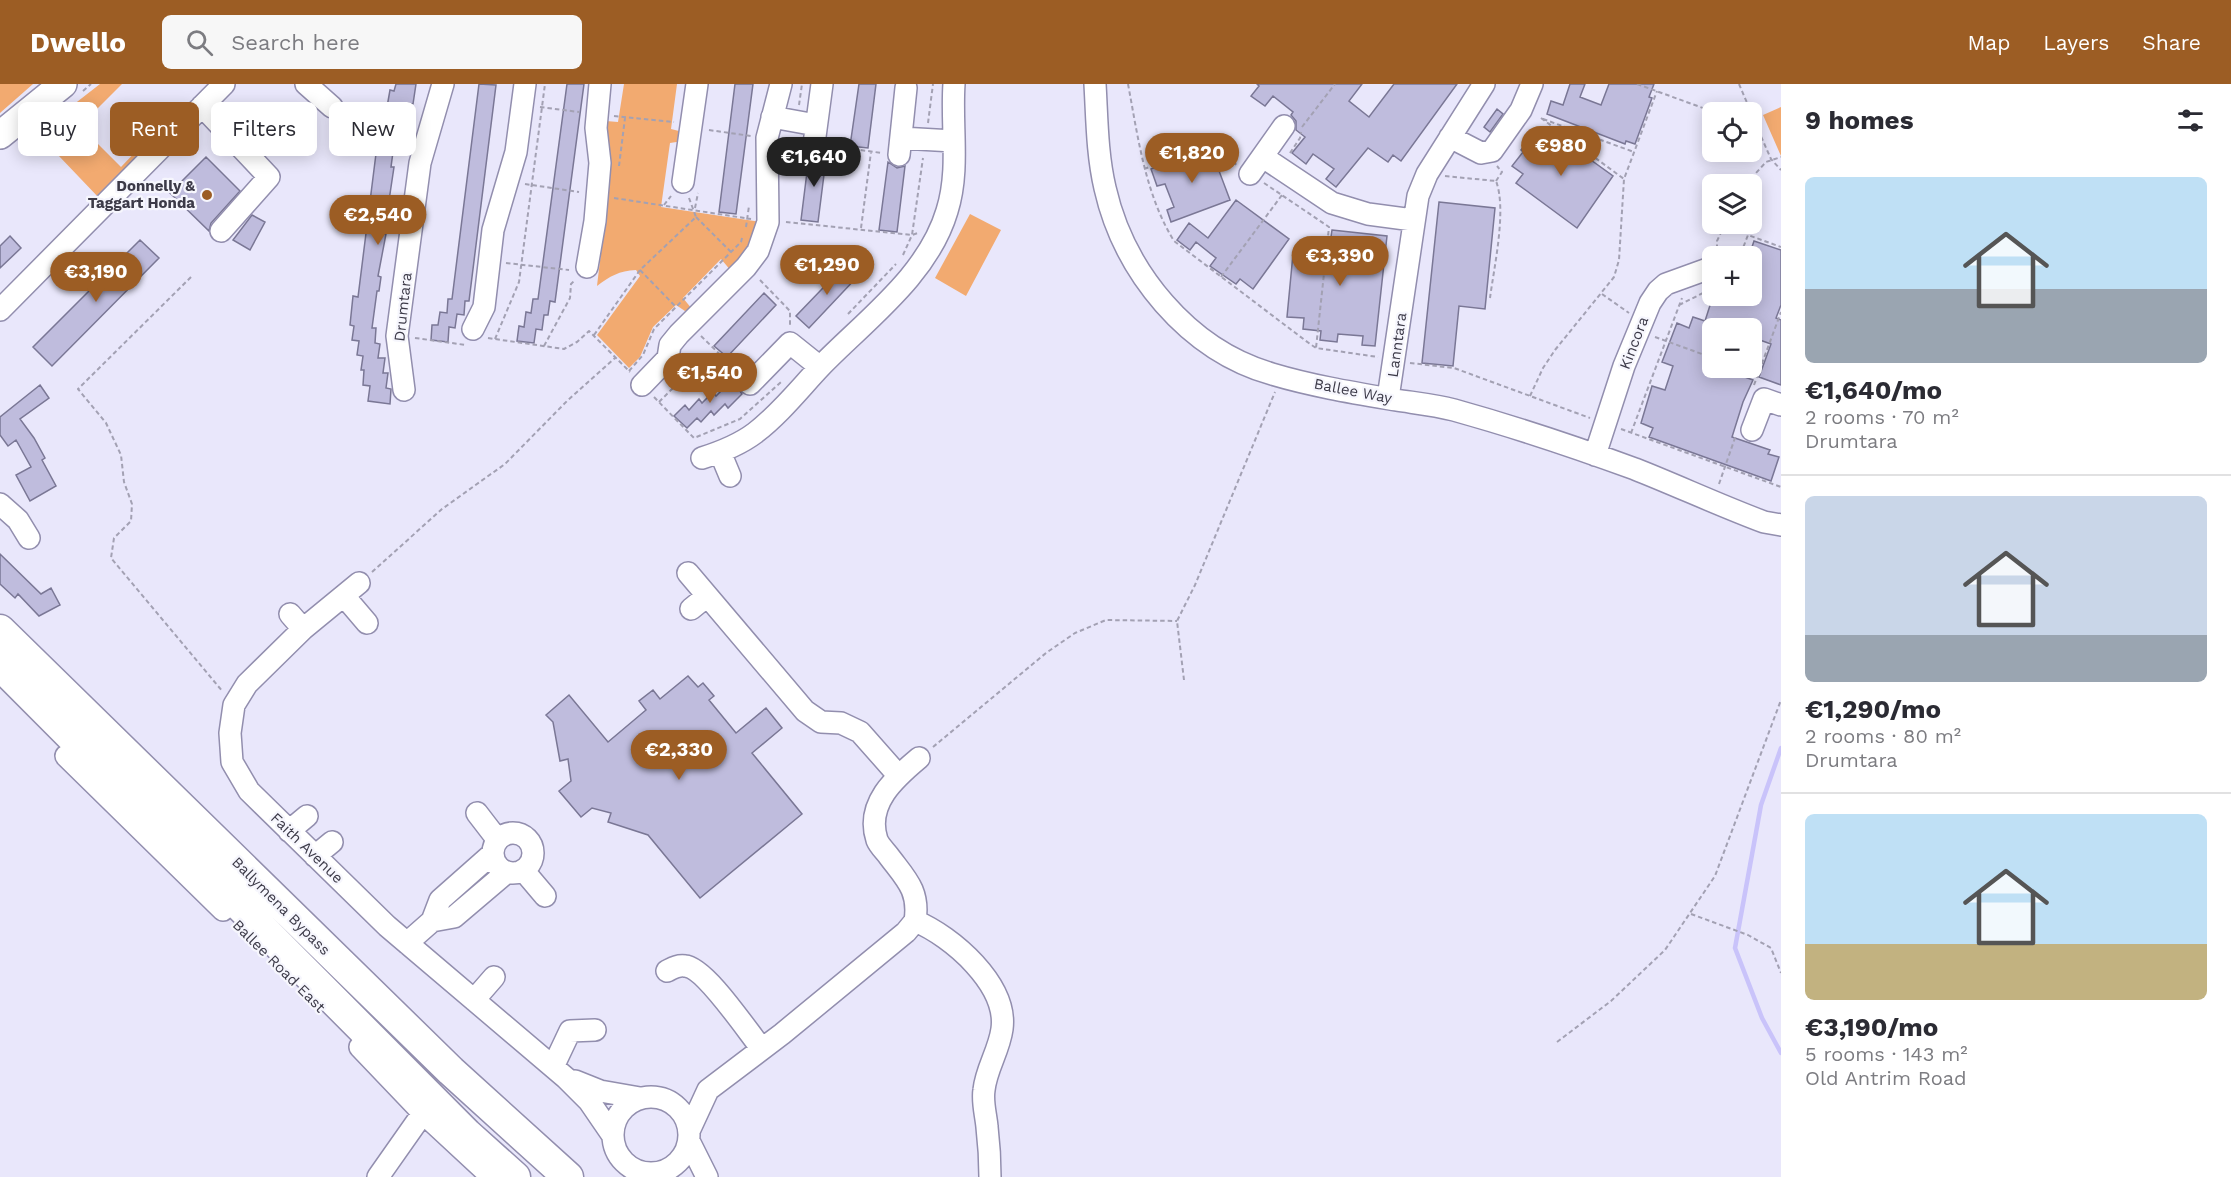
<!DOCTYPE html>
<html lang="en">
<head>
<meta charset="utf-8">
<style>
	body { margin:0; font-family:"Work Sans",sans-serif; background:#f7f7f7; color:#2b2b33; height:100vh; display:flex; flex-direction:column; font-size:22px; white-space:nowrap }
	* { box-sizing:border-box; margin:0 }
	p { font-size:20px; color:#7c7c81 }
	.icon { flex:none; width:33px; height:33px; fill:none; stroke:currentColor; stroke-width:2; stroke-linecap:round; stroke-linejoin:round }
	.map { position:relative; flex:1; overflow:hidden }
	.side { display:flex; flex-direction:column; background:#fff; width:450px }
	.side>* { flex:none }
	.top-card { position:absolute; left:18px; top:18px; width:570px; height:54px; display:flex; gap:12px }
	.tools { position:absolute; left:1702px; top:18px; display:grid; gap:12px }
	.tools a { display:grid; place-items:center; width:60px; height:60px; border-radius:9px; background:#fff; box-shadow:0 3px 15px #0003; font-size:30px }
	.price { position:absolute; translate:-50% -51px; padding:0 14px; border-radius:21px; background:#9c5d24; color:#fff; font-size:20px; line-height:39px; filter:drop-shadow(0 2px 3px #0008) }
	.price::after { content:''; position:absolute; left:50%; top:36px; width:18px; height:14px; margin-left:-9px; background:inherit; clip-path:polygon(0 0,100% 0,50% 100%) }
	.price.selected { background:#222; color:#fff }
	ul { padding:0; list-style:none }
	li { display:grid; align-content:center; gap:12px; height:318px; padding:0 24px }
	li+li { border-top:2px solid #e1e1e2 }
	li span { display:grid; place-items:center; height:186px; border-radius:9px; color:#555 }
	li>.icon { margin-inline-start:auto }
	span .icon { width:108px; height:108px; fill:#fffc; stroke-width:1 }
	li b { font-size:26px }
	h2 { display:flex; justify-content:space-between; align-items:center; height:72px; padding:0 24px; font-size:26px }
	.tag { padding:0 21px; border-radius:9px; background:#fff; box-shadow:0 3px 15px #0003; font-size:21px; line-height:54px }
	.tag.selected { background:#9c5d24; color:#fff }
	header { display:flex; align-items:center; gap:36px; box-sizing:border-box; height:84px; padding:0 30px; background:#9c5d24; color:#fff }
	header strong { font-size:28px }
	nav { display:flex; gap:33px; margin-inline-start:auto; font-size:21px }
	.search { width:420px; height:54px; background:#f7f7f7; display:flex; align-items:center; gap:15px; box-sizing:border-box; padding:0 21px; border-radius:9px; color:#7c7c81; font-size:22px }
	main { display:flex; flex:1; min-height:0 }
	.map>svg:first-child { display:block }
	.green { fill:#f2aa70 }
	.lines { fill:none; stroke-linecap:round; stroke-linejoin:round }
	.stream { stroke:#c9c3fa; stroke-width:4.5 }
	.building { fill:#bfbcdd; stroke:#7a7795; stroke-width:1.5 }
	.minor-casing { stroke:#928eae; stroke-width:24 }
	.major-casing { stroke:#928eae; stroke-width:30 }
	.highway-casing { stroke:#928eae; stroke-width:33 }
	.path { stroke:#a3a1b3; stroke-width:2; stroke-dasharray:4.5 3; stroke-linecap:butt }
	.minor { stroke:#fff; stroke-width:21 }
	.major { stroke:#fff; stroke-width:27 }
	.highway { stroke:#fff; stroke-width:30 }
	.poi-dot { fill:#9c5d24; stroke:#f6f6fd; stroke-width:2 }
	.labels { text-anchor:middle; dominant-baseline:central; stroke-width:4.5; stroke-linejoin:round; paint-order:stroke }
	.poi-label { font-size:15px; font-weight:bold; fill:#3c3a48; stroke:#f6f6fd; text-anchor:end }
	.street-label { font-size:15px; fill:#3c3a48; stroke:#f6f6fd }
</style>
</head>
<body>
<header>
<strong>Dwello</strong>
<div class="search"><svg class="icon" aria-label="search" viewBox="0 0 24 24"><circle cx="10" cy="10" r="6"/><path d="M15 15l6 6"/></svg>Search here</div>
<nav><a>Map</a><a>Layers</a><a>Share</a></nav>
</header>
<main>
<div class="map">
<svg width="1781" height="1093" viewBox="0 0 1781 1093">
	<rect width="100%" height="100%" fill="#e9e7fb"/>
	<path class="green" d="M0,0H33L0,29Z
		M100,0H122L80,42L121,83L163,39V50L100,115L37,49Z
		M624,0H677L671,45L687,49L683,57L670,59L661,123L761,138L758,154L732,188L721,175L683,214L692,225L685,227L676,221L653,243L640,273L629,284L597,251L640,192L636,186C619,187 610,192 597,202L610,93L606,37L618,38Z
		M1781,23V72L1763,31Z
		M970,130L1001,146L966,212L935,194Z"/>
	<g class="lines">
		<path class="stream" d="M1781,664L1761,721L1735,864L1762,934L1781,969"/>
	</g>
	<path class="building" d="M396,0H416L413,20L407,19L404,32L401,31L398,47L396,46L391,83H394L384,150H386L378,192L381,193L379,207H377L372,244H376L375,259L380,260L378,274H385L383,289H388L386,304L391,305L390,320L368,317L370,302L363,301L364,286H361L363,272L357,271L359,257L352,256L354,242L350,241L353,212L358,213L382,22L387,23L390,6L394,7Z
		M479,0L496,1L469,217H465L464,231L457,230L455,244L449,243L448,258L431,256L432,241H438L440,228L447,229L448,215H452Z
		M567,0H584L555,218L550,217L548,231H544L542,246L536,245L534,259L517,257L519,242L524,243L526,228L531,229L533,215H538Z
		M735,0H753L736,130L719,128Z
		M859,0H876L868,64L850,62Z
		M1257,0H1362L1349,17L1369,33L1394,0H1457L1401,77L1393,71L1388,78L1368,64L1336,103L1326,95L1334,85L1313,70L1306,80L1292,69L1305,53L1296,46V37L1291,31L1293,28L1273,12L1265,22L1251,12L1259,2Z
		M1570,0H1585L1580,13L1601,21L1609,0H1654L1649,13L1652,14L1635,60L1626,57L1625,60L1547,30L1551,17L1563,21Z
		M1497,25L1503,30L1490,48L1484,43Z
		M1552,48L1613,92L1577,144L1516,99L1523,90L1512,82L1523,68L1521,66L1532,52L1542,60Z
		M1210,63L1230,116L1171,138L1167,126L1174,123L1165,100L1157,102L1151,85Z
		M825,67H827L818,138L801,136L809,72H818Z
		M206,73L240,107L211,139L209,147L170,109Z
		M888,78L897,84L905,82L897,148L879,146Z
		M1236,116L1289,155L1253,205L1240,195L1236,200L1210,182L1216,174L1196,158L1190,166L1177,156L1189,139L1208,154Z
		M1439,118L1495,124L1485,225L1459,222L1453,282L1422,279Z
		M252,131L265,138L250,166L233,156Z
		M1332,146L1387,152L1375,262L1362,261L1363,252L1338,250L1337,258L1320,256L1321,247L1303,245L1304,234L1287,233L1293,170L1328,174Z
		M10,152L21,164L0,184V162Z
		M140,156L159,174L52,282L33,263Z
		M1754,157L1781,166V221L1776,234L1781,236V301L1759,293L1771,260L1757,255L1761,244H1713V284H1720L1753,296L1743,318L1732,353L1770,366L1768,370L1779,373L1771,397L1649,353L1653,344L1641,339L1652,302L1665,306L1673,282L1662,278L1677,239L1689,244L1693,233L1705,237L1713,212H1722L1735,216L1737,212H1752V205L1761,177L1749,172Z
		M846,180L858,192L809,244L796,232Z
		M764,209L776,221L727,273L714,262Z
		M736,292L739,295L738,304L742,310L728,324L725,320L714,331L711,327L701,338L697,334L687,344L674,332L685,321L689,326L699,315L702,319L713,308L716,312Z
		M40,301L49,314L20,335L34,354L45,374L42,376L56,402L30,417L16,391L31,383L16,356L8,362L0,351V333Z
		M0,470L41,510L51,504L60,521L39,532L18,510L15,514L0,500Z
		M688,592L698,603L703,599L714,612L709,616L736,649L766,624L782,644L752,669L802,730L700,814L648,751L608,738L611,729L592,724L581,733L559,707L571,697L568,675L560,677L553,638L546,631L569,611L608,658L646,626L639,617L653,606L660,615Z"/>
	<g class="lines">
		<defs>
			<path id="minor" d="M306,0L332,23
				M1095,0C1097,34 1097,70 1105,104C1124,188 1188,266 1272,290C1312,302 1355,309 1396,316C1415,319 1435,321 1454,326C1515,343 1575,363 1635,385C1678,402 1721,422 1764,438L1781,441
				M202,22L269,93L221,147
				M772,33L816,41
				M1450,53L1481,69L1492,67L1521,26L1532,0
				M901,54L953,57
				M814,60L822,0
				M899,71L906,4
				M1263,73L1332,119L1368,130L1413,136
				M1250,90L1284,42
				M683,98L697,0
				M55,171L75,191
				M587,183L595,137L600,79L596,44L600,0
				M0,226L224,0
				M473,245L484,223L493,146L516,68L525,0
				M750,300L790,259L820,283
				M642,301L668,274L670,261L679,250L746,183L758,167L768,138L767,54L781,0
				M404,306L397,252L420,79L443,0
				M1388,314L1418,112L1427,90L1484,0
				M1752,346L1764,315L1781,321
				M720,368L730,392
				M1595,371L1624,282L1650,219L1658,207L1666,200L1713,183
				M702,374C721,368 739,361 755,349C781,329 800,304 822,281C867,235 928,191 947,127C960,86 951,42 954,0
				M0,420L18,436L29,454
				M688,489L805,627L821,638L841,639L860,648L898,691
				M359,499L303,545L247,600L234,621L230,649L232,678L249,707L387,842L566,994L589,1017L613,1052
				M344,512L367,539
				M691,525L707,512
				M290,530L303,545
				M66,672L223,826
				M477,729L497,755
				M289,747L307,732
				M493 769a20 20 0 1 1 40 0a20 20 0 1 1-40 0Z
				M315,772L332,758
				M523,786L545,812
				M432,837L454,833L507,788
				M915,837C952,852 1008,901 1002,945C999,967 986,985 984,1006C982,1018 986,1031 987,1043C989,1060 990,1076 990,1093
				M407,859L432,837L440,816L492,770
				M667,887C673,884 678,881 685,882C705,883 748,948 762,965
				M474,916L494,893
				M360,963L423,1029L492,1093
				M553,983L570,947L595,946
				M575,997L600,1007L640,1014
				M613 1051a38 38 0 1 1 76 0a38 38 0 1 1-76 0Z
				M689,1047L708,1006L782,950L906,848L915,837C920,806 905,794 888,771C884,766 879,761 877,756C865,720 895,694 919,674
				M689,1057L707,1093
				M378,1093L423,1029"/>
			<path id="major" d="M0,51L63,0"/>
			<path id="highway" d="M0,546L451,987L568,1093
				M0,581L467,1050L515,1093"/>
		</defs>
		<use href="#minor" class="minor-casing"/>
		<use href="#major" class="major-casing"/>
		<use href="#highway" class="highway-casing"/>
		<path class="path" d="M1128,0C1138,53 1145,110 1174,157L1310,260L1316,264L1378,273
			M1637,0L1714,28
			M1739,0L1751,28
			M83,7L91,0
			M799,21L802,0
			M540,23L579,28
			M614,32L674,38
			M1752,32L1771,75L1781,86
			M1541,34L1624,95
			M1543,35L1634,68
			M928,39L933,0
			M1302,43L1335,0
			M709,46L751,52
			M784,56L796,58
			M831,62L882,69
			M1290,69L1300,54L1301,48
			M619,82L625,34
			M1144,85L1209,62L1237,81
			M1445,92L1496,97C1507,126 1494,183 1490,214
			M1496,97L1502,88L1497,82
			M1264,99L1329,143L1316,264
			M525,100L579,108
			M1746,100L1766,78L1781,73
			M614,114L751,135
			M664,121L671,112
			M695,124L698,109
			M696,133L732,169
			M786,138L912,151L918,149
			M746,143L749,122
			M861,144L871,68
			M1717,165V157L1725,140
			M903,171L912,151L923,74
			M1732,172L1743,164L1748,151L1781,163
			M506,179L569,186
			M640,186L676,223
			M191,193L78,305L106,339L121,371L124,398L132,420L131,437L114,454L111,474L223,608
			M1221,193L1282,111
			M760,196L790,227V241
			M1602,210L1629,229
			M1679,221L1713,204
			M848,230L896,180
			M594,251L640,186L696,133L689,114
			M701,252L738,288
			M1655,253L1713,274
			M415,254L466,261
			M488,254L564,265L577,258L589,247L630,288
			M495,255L519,198L545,0
			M544,262L570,214L571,200L575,196
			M1410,279L1454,284L1590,334
			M1738,284L1758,291
			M629,287L643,271L654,245L741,158L742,154
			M1754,301L1781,228
			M1530,312L1543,284L1555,266L1614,193L1619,176L1624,95L1657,7
			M654,313L694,354L740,335L781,298
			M659,318L672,305L714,286L725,276
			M1621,345L1781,403
			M1631,349L1682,214
			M1719,400L1736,351
			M372,488L442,425L505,380L567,317L615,274
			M1184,596L1177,537L1195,501L1275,308
			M933,663L1046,569L1075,549L1106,536L1177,537
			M1691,830L1748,851L1771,864L1781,889
			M1557,958L1611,917L1665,866L1715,792L1781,616"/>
		<use href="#minor" class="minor"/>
		<use href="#major" class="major"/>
		<use href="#highway" class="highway"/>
	</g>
	<circle class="poi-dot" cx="207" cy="111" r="6"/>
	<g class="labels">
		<g class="poi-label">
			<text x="195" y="102">Donnelly &amp;<tspan x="195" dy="17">Taggart Honda</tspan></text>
		</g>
		<g class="street-label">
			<text transform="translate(403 223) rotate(-84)">Drumtara</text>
			<text transform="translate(1634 259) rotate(-69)">Kincora</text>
			<text transform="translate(1397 261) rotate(-82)">Lanntara</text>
			<text transform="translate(1353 307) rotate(11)">Ballee Way</text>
			<text transform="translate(307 764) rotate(44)">Faith Avenue</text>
			<text transform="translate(281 822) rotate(45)">Ballymena Bypass</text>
			<text transform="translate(279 882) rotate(45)">Ballee Road East</text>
		</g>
	</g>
</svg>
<div class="tools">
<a><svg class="icon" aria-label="locate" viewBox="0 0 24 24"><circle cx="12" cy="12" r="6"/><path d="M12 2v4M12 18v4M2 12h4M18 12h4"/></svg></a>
<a><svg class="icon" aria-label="layers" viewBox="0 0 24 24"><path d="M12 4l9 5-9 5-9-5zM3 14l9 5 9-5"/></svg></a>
<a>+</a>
<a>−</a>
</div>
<b class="price" style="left:1561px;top:93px">€980</b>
<b class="price" style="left:1192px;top:100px">€1,820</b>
<b class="price selected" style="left:814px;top:104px">€1,640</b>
<b class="price" style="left:378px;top:162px">€2,540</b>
<b class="price" style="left:1340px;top:203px">€3,390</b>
<b class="price" style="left:827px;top:212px">€1,290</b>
<b class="price" style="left:96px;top:219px">€3,190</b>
<b class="price" style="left:710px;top:320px">€1,540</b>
<b class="price" style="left:679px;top:697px">€2,330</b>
<div class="top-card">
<a class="tag">Buy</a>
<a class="tag selected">Rent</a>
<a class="tag">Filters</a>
<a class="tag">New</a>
</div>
</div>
<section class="side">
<h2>9 homes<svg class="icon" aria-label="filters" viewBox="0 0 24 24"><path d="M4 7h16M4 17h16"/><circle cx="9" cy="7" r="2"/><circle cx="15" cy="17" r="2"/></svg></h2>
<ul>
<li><span style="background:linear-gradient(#bfe0f5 60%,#9aa5b1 0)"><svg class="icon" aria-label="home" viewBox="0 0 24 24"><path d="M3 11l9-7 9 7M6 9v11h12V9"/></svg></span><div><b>€1,640/mo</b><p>2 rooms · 70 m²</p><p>Drumtara</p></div></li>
<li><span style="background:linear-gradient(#c9d6e8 75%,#9aa5b1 0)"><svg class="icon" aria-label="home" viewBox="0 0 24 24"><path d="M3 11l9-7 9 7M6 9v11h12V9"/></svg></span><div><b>€1,290/mo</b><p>2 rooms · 80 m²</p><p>Drumtara</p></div></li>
<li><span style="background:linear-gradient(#bfe0f5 70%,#c2b280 0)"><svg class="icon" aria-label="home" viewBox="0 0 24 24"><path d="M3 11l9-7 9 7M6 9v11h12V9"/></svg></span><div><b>€3,190/mo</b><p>5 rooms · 143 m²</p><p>Old Antrim Road</p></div></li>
</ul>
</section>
</main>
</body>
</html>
